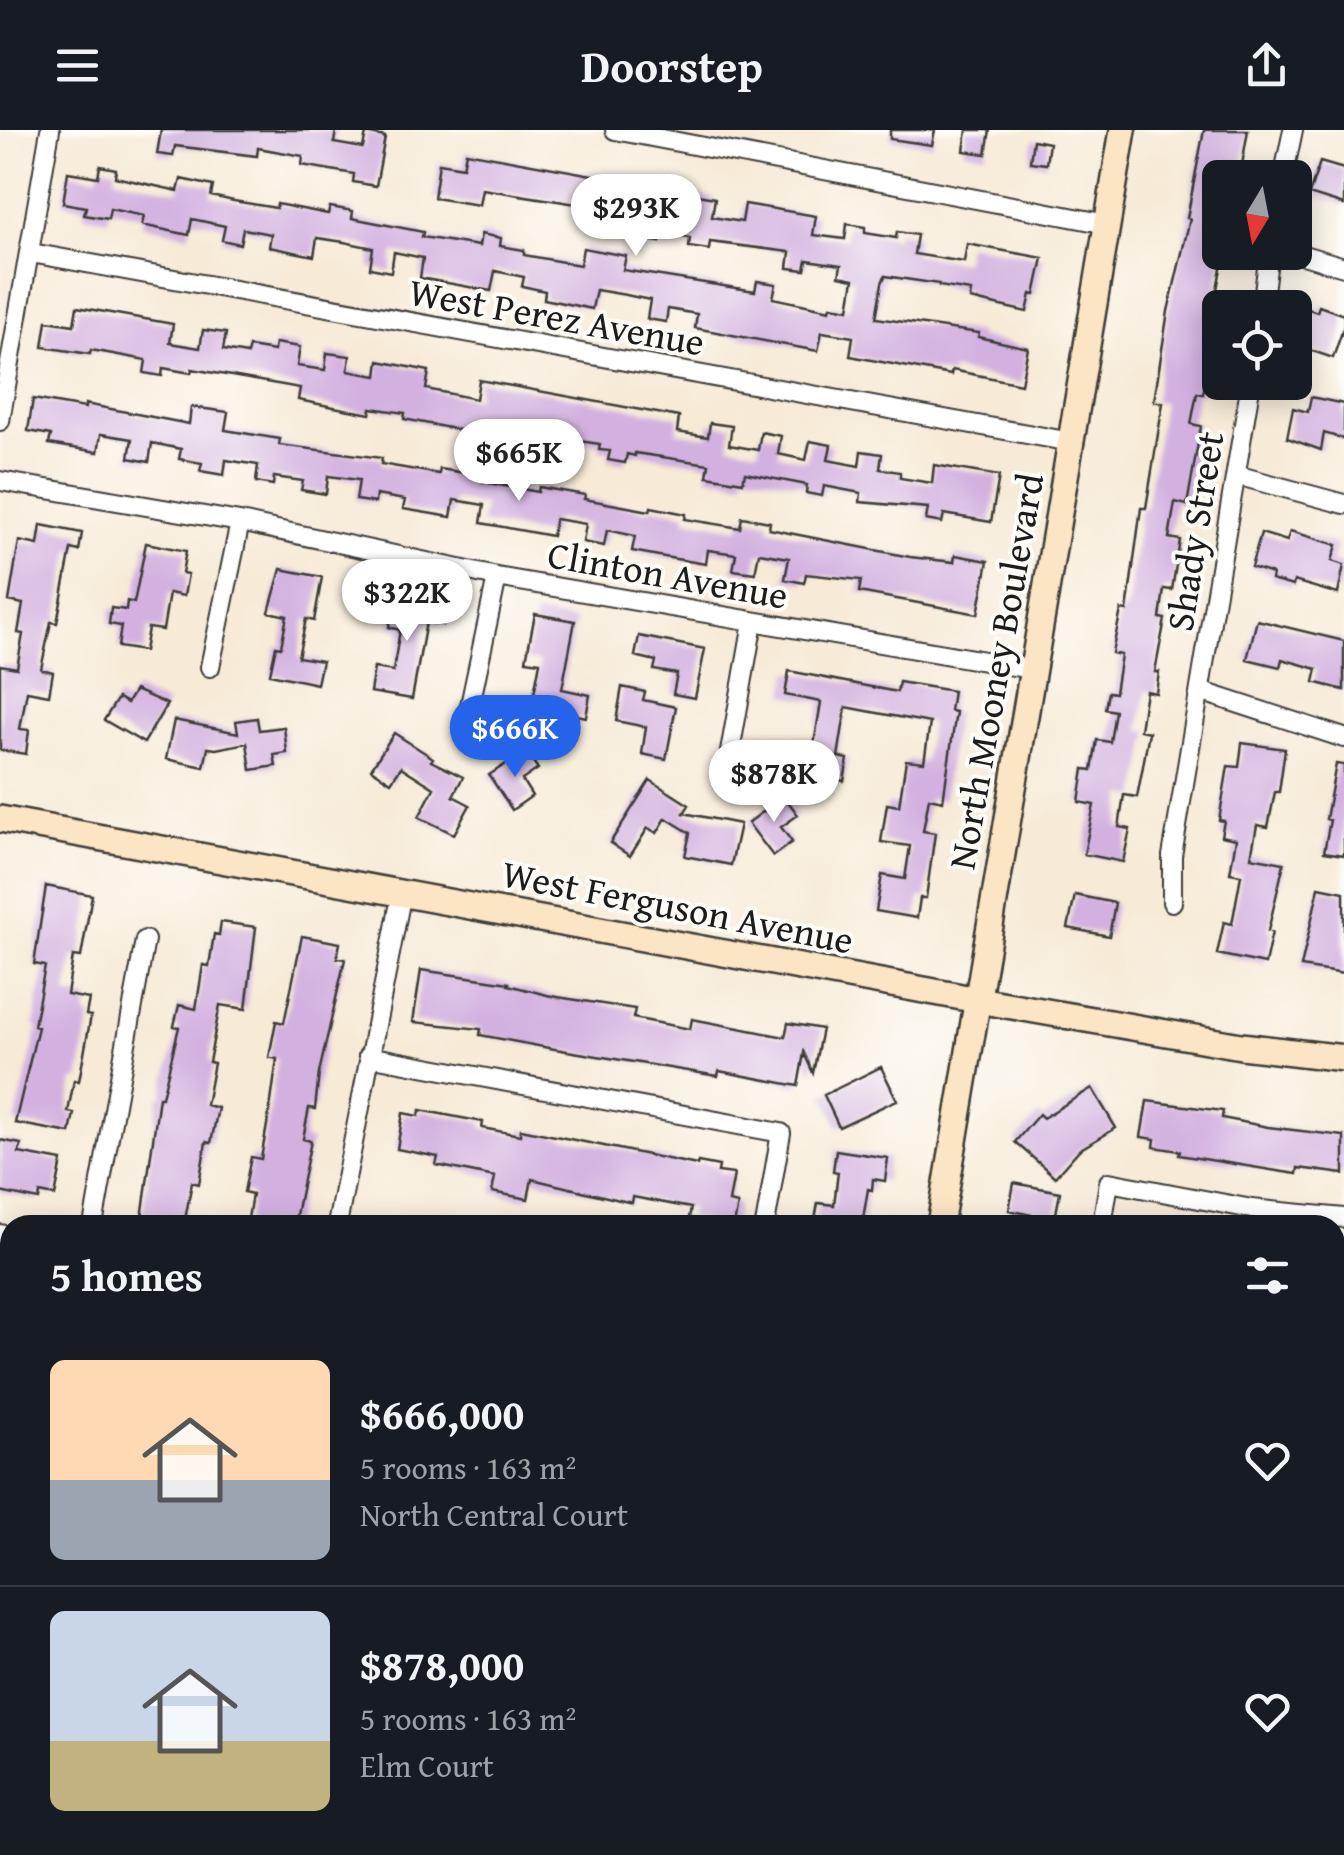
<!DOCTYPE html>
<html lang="en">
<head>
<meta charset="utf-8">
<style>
	body { margin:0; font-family:"Gentium Book Plus",serif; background:#20242c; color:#f1f3f6; height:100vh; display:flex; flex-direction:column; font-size:38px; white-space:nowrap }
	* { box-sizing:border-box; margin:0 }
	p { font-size:32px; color:#9ea1a6 }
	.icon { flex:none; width:55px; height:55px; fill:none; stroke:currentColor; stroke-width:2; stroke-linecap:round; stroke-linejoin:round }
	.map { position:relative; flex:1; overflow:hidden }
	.drawer { position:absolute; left:0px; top:1085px; width:1345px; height:640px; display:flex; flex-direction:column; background:#171b24; border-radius:30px 30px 0 0; box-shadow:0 5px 25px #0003 }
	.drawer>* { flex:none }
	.needle { width:65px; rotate:190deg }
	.controls { position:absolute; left:1202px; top:30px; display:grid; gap:20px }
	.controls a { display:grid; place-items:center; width:110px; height:110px; border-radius:15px; background:#171b24; box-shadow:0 5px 25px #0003; font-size:50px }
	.price { position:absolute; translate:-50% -85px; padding:0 22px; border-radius:35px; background:#fff; color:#222; font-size:32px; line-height:65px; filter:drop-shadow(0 2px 5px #0008) }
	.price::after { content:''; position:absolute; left:50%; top:60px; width:30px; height:22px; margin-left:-15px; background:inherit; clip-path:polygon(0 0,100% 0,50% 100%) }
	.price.on { background:#2563eb; color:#fff }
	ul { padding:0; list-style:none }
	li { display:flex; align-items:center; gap:30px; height:250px; padding:0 50px }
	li+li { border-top:2px solid #363941 }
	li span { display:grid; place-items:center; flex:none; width:280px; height:200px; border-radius:15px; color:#555 }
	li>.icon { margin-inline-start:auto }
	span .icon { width:120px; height:120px; fill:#fffc; stroke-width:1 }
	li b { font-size:42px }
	h2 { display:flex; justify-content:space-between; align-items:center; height:120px; padding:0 50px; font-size:42px }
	header { display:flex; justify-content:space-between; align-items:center; height:130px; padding:0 50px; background:#171b24; font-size:45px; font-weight:600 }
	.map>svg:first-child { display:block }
	.building { fill:#d2b1e0 }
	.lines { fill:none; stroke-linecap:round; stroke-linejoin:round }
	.street-casing { stroke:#3d3b38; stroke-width:22 }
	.secondary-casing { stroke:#3d3b38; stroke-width:30 }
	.street { stroke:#fff; stroke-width:18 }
	.secondary { stroke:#fce5c4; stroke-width:25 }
	.labels { text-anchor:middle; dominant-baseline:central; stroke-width:8; stroke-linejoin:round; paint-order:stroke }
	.street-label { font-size:38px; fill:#1c1c1c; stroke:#fdfcf7 }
</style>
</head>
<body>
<header><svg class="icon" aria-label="menu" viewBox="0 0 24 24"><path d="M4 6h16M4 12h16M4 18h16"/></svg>Doorstep<svg class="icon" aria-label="share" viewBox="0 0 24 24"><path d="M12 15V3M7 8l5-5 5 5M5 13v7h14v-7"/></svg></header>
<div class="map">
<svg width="1344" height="1725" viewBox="0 0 1344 1725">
	<rect width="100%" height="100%" fill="#fdfcf7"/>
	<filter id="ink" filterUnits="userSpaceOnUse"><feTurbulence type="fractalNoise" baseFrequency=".01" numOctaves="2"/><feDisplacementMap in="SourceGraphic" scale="20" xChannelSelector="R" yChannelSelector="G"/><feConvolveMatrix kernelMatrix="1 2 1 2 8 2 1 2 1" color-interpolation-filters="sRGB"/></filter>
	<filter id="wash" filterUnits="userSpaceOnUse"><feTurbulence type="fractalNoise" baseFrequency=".0048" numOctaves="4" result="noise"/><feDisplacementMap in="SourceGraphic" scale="40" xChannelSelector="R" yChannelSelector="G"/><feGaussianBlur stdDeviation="2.25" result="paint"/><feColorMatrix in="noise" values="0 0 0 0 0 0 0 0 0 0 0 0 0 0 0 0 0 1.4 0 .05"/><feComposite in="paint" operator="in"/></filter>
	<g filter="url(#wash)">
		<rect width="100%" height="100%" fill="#f7ead7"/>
		<g id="blocks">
			<path class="building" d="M161,0H336L334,13L363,18L366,3L385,7L376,56L353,52L354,44L302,35L303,26L258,18L257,26L175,16L173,26L157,24Z
				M890,0H935L932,15L890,9Z
				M967,0H990L986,24L964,21Z
				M1204,0H1248L1242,35L1224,32L1220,48V122H1224L1215,170L1220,172L1203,264L1197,263L1191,294L1201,296L1187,375L1175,372L1169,408L1180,410L1172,460L1164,459L1160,488L1165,489L1155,542H1159L1156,563L1146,561L1140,600L1149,602L1143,636L1137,667L1124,665L1119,697L1130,699L1123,732L1084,724L1094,675L1079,672L1084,639L1092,640L1097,610L1110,612L1115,581L1105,579L1108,562L1115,563L1121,525L1112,523L1121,480L1127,481L1141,378H1146L1163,273L1154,271L1168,181L1190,89L1187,88Z
				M1033,10L1049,13L1046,34L1030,32Z
				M466,22L614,49L611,68L643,73L646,55L665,59L662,78L694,83L697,65L715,68L712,87L742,92L745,74L816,86L813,105L845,109L847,94L865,97V103L896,108L897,102L917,105L914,124L964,132L967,114L1043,128L1035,165L1031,164L1027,182L970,169L971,161L939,156V154L885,146L882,153L876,188L979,203L978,207L1028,218L1021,254L952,240L951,245L850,226L853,207L822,202L818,221L695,198L697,184L668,179L666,192L647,189L650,170L626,165L596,160L592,179L544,169L545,161L522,156L524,147L495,141L491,161L420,148L423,128L394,122L391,142L370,138L373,118L344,112L317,108L314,126L269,117L271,104L243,99L240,114L222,110L225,96L192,89L189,105L142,95L144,86L110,79L108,89L84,85L86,77L63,73L68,42L98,47L100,36L116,39L115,47L178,61L181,49L213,56L211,66L234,71L276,78L277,74L328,84L330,77L353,81L352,88L423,102L422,107L479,116L481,104L501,108L500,116L524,120V125L580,135L583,118L626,126L623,140L755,161L757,151L776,154L773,168L830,180L831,176L849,179L854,149L839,146L841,135L807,130L805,140L788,138L790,122L710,112L709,120L689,117L690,108L662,103L660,112L637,108L639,99L586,90L589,76L482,59L479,75L434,68L439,33L463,37Z
				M1320,32L1344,39V75L1309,64Z
				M1319,176L1344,185V196L1333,228L1295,215V201L1303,177L1317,182Z
				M77,177L173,194L170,213L200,218L203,200L226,203L223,220L247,224L249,217L274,221L275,213L300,217L297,236L325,240L327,223L350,226L348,241L377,246L379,231L429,241L426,259L476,269L479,250L679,287L677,302L708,307L710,293L732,296L729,315L758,320L761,302L781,306L778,324L806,330L810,311L831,315L828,330L859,336L861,321L882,324L880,339L900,342V348L932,353L934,335L999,346L991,392L944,384L942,393L926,390L928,378L860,372L861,363L824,356L822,366L806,363L807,355L745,343L743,352L707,346L709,334L635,323V326L627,324L625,333L608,330L610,321L599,320L600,314L573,310L575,302L545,297L544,303L487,294L485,305L404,289L405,283L371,278L370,284L298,270L300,258L192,239L191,243L163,238L162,246L144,243L146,230L91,220L90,224L43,217L47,191L74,195Z
				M1311,267L1344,274V309L1324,303L1321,320L1287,308L1293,278L1308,282Z
				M33,269L85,278V274L189,294L191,277L228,282L225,300L280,309L279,315L382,328L381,334L439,344L440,339L484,346L483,352L538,362L539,357L585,365L584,369L650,381L651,377L686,384L685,389L740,398L742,387L770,392L769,399L910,427L954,432L955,425L988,431L978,484L859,462L861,450L806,444L804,453L785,449L789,428L759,423L755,443L733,440L736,424L708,420L706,434L670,428L632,421L635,406L607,400L604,416L583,412L586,394L555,389L552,406L481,393L484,375L454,370L451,387L403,379L405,370L376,365L375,373L356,370L359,350L328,346L326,364L301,360L303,351L274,347L273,355L256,352L258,335L226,330L224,345L200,341L202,333L179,329L181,319L152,313L149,332L129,328L132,309L101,304L98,322L49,314L51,305L28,301Z
				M41,395L82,403L79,421L71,419L57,493L51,492L41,539L53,542L49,565L27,561L20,599L29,600L26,624L0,620V535L17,538L23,504L18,503L23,474L9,471L19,411L38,415Z
				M1290,401L1337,415L1332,431L1344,435L1338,464L1294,451L1293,456L1271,450L1272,444L1251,437L1261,403L1287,411Z
				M146,413L186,421L182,443L188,444L184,466L169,463L163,500L148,498L144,521L118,517L121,496L109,494L111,478L126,480L127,471L134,473Z
				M281,439L322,447L314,491L306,489L298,527L322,531L317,554L270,544L276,516L281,517L287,486L269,482Z
				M396,462L447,473L443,495L426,492L412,569L370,562L374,538L393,541L400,500L389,497Z
				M535,484L575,491L562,559L590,565L586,587L577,585L574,598L535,591L538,570L533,569L540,532L526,530Z
				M1257,490L1344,511V560L1314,552L1317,539L1282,529L1280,537L1247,529Z
				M639,506L705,519L695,568L673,564L677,544L654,540L656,531L635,526Z
				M789,541L897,562L899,552L953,561L950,581L956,582L943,671L929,668L923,701L935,703L926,768H920L917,788L876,781L882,745L905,749L910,716L881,712L887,674L899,676L906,630L924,632L930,593L846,577L838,627L848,629L844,651L791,641L794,624L812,627L821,572L785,565Z
				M622,557L645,562L643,570L676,577L666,629L642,624L646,597L616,591Z
				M135,560L167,574L144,613L104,590L118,568L127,573Z
				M257,588L259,600L284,597L287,623L274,625L276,636L251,640L247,613L216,619L208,618L204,637L166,629L174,590L238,603L236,591Z
				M394,603L433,628L431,631L463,647L453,666L470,675L454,704L419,687L434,658L401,637L391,652L371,639Z
				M1242,613L1285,619L1279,662H1275L1268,697L1257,695L1251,727L1284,733L1268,801L1272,802L1265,834L1217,824L1224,792L1232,794L1241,745L1230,743L1236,709L1221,706L1224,691L1219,690L1228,636L1239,637Z
				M526,621L538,639L522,650L532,666L512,680L489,645Z
				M1336,634L1344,635V725L1324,722L1330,690L1326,689Z
				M650,650L689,675L684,683L740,694L731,735L685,726L690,703L666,688L657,703L648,698L630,726L610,713Z
				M784,666L798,685L781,697L792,712L773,726L748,693Z
				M46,756L92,765L81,827L73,826L67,865L89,869L86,885L91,886L79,951L74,950L68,982L74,983L70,1003L15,993L38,897L34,896L45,836L34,834Z
				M1319,757L1344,762V844L1301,837Z
				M1075,765L1115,773L1109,806L1068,798Z
				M221,792L256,797L246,879L220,875L209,932L214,933L206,975L218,978L211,1013L206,1012L199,1054L192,1052L184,1095L142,1088L159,967H162L179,897L174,896L179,875L196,879L203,835L209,836L214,804L219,805Z
				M302,806L340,813L337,828L345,829L319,943L315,979L309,978L303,1009L311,1011L307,1030L294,1095H247L252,1064L244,1062L251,1027L261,1029L271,972L277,929L269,927L276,891L284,893Z
				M421,840L509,853L508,855L551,866L635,879L633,888L690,899L692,889L785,907L788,893L822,899L813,943L804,923L798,956L719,941L718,946L549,918L480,905L481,899L413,892Z
				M881,937L897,970L839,997L824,965Z
				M1092,958L1116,998L1079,1020L1055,1047L1015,1012L1039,984L1043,988Z
				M1147,971L1223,981L1222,988L1268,997L1344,1006V1044L1298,1038L1297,1044L1277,1041L1179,1025L1180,1021L1154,1017L1155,1009L1141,1007Z
				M420,980L483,992L482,998L520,1005L521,999L697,1035L698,1032L719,1036L718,1042L734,1044L729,1072L738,1074L734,1095H702L703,1090L689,1088L691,1078L633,1067L632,1073L532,1049L528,1069L492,1062L495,1047L436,1035L438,1027L397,1019L403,983L419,986Z
				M0,1010L21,1014L19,1023L62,1031L55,1066L40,1063L39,1070L0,1062Z
				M836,1020L888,1028L885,1051L873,1049L872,1060L868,1059L862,1095H814L818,1073L834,1075L838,1042L833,1041Z
				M1014,1053L1060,1062L1054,1095L1029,1093L1031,1085L1009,1080Z"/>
		</g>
	</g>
	<g filter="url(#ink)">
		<use href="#blocks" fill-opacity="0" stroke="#3d3b38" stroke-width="2.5"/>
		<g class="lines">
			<defs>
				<path id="street" d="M615,0L1107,94
					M1283,48L1293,0
					M1293,122L1344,137
					M31,123L1071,312
					M1262,178L1269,122
					M0,291L50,0
					M1236,345L1344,374
					M0,351L240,392L497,447L1031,539
					M210,537L240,392
					M1200,561L1344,608
					M469,580L497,447
					M730,622L753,492
					M1172,772V726L1251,252
					M368,926L781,1003L765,1095
					M93,1095L145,810
					M337,1095L402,762
					M1102,1095L1109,1052L1252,1079L1344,1088
					M0,1104L10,1106
					M1335,1390L1344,1335
					M0,1423L10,1365
					M0,1692L10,1694
					M121,1715L174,1725
					M669,1725L671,1715
					M1000,1725L1002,1715
					M1280,1725L1282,1715"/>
				<path id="secondary" d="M0,689L978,870L1241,916L1344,928
					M940,1095L1123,0
					M824,1725L826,1715"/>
			</defs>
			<use href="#street" class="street-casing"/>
			<use href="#secondary" class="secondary-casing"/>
			<use href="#street" class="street"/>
			<use href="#secondary" class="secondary"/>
		</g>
	</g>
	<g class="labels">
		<g class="street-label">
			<text transform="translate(557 186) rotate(10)">West Perez Avenue</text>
			<text transform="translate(1194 401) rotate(-81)">Shady Street</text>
			<text transform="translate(668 444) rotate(10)">Clinton Avenue</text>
			<text transform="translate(995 541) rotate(-80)">North Mooney Boulevard</text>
			<text transform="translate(678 776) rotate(11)">West Ferguson Avenue</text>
		</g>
	</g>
</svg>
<div class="controls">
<a><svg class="needle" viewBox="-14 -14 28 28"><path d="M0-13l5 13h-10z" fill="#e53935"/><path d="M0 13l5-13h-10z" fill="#9ea1a6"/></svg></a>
<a><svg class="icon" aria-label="locate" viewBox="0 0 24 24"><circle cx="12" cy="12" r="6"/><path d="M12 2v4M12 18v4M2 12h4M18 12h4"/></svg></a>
</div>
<b class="price" style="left:636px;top:129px">$293K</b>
<b class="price" style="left:519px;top:374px">$665K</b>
<b class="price" style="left:407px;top:514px">$322K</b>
<b class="price on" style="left:515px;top:650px">$666K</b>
<b class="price" style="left:774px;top:695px">$878K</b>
<section class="drawer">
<h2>5 homes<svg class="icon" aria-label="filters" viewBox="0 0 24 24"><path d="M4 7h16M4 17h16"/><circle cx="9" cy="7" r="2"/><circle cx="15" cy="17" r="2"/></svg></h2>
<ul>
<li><span style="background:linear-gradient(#ffd9b3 60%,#9aa5b1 0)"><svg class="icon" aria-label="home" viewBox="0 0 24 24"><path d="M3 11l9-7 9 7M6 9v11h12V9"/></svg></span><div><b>$666,000</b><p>5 rooms · 163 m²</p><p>North Central Court</p></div><svg class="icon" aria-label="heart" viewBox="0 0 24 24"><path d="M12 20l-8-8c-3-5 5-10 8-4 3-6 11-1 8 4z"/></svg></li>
<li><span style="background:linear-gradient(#c9d6e8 65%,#c2b280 0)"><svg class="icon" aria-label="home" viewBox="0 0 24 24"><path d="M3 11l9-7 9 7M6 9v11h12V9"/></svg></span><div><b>$878,000</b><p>5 rooms · 163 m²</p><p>Elm Court</p></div><svg class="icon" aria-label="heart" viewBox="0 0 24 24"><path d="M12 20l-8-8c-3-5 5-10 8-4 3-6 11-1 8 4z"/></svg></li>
</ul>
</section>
</div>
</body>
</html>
